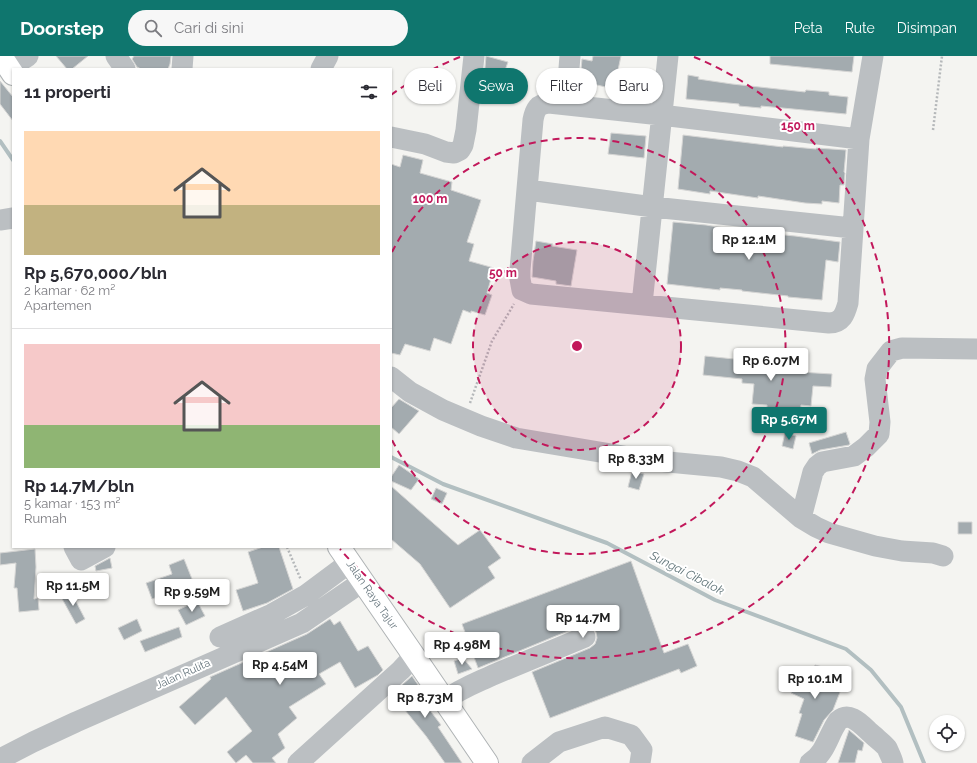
<!DOCTYPE html>
<html lang="id">
<head>
<meta charset="utf-8">
<style>
	body { margin:0; font-family:Raleway,sans-serif; background:#f7f7f7; color:#2b2b33; height:100vh; display:flex; flex-direction:column; font-size:15px; white-space:nowrap }
	* { box-sizing:border-box; margin:0 }
	p { font-size:13px; color:#7c7c81 }
	.icon { flex:none; width:22px; height:22px; fill:none; stroke:currentColor; stroke-width:2; stroke-linecap:round; stroke-linejoin:round }
	.map { position:relative; flex:1; overflow:hidden }
	.details { position:absolute; left:12px; top:12px; width:380px; height:480px; display:flex; flex-direction:column; background:#fff; border-radius:0px; box-shadow:0 1px 3px #0004 }
	.details>* { flex:none }
	.guide { position:absolute; left:404px; top:12px; width:380px; height:36px; display:flex; gap:8px }
	.fabs { position:absolute; left:929px; top:659px; display:grid; gap:8px }
	.fabs a { display:grid; place-items:center; width:36px; height:36px; border-radius:50%; background:#fff; box-shadow:0 1px 3px #0004; font-size:20px }
	.price { position:absolute; translate:-50% -34px; padding:0 9px; border-radius:4px; background:#fff; color:#222; font-size:13px; line-height:26px; filter:drop-shadow(0 1px 2px #0008) }
	.price::after { content:''; position:absolute; left:50%; top:24px; width:12px; height:9px; margin-left:-6px; background:inherit; clip-path:polygon(0 0,100% 0,50% 100%) }
	.price.current { background:#0f766e; color:#fff }
	ul { padding:0; list-style:none }
	li { display:grid; align-content:center; gap:8px; height:212px; padding:0 12px }
	li+li { border-top:1px solid #e1e1e2 }
	li span { display:grid; place-items:center; height:124px; border-radius:0px; color:#555 }
	li>.icon { margin-inline-start:auto }
	span .icon { width:72px; height:72px; fill:#fffc; stroke-width:1 }
	li b { font-size:17px }
	h2 { display:flex; justify-content:space-between; align-items:center; height:48px; padding:0 12px; font-size:17px }
	.tag { padding:0 14px; border-radius:18px; background:#fff; box-shadow:0 1px 3px #0004; font-size:14px; line-height:36px }
	.tag.current { background:#0f766e; color:#fff }
	header { display:flex; align-items:center; gap:24px; box-sizing:border-box; height:56px; padding:0 20px; background:#0f766e; color:#fff }
	header strong { font-size:19px }
	nav { display:flex; gap:22px; margin-inline-start:auto; font-size:14px }
	.search { width:280px; height:36px; background:#f7f7f7; display:flex; align-items:center; gap:10px; box-sizing:border-box; padding:0 14px; border-radius:22px; color:#7c7c81; font-size:15px }
	.map>svg:first-child { display:block }
	.lines { fill:none; stroke-linecap:round; stroke-linejoin:round }
	.stream { stroke:#b2bfc1; stroke-width:4 }
	.building { fill:#a3abaf; stroke:#d5d5d4 }
	.highway-casing { stroke:#afb3b5; stroke-width:24 }
	.path { stroke:#b5b8ba; stroke-width:2.5; stroke-dasharray:2 2; stroke-linecap:butt }
	.minor { stroke:#bbbfc2; stroke-width:21 }
	.highway { stroke:#fff; stroke-width:22 }
	.ring { fill:none; stroke:#c2185b; stroke-width:2; stroke-dasharray:7 5 }
	.labels { text-anchor:middle; dominant-baseline:central; stroke-width:4; stroke-linejoin:round; paint-order:stroke }
	.street-label { font-size:11px; fill:#67767e; stroke:#fff }
	.water-label { font-size:12px; font-style:italic; fill:#63777b; stroke:#fff }
	.centre { fill:#c2185b; stroke:#fff; stroke-width:2 }
	.ring-label { font-size:12px; text-anchor:middle; font-weight:bold; fill:#c2185b; stroke:#fff; stroke-width:4; stroke-linejoin:round; paint-order:stroke }
</style>
</head>
<body>
<header>
<strong>Doorstep</strong>
<div class="search"><svg class="icon" aria-label="search" viewBox="0 0 24 24"><circle cx="10" cy="10" r="6"/><path d="M15 15l6 6"/></svg>Cari di sini</div>
<nav><a>Peta</a><a>Rute</a><a>Disimpan</a></nav>
</header>
<div class="map">
<svg width="977" height="707" viewBox="0 0 977 707">
	<rect width="100%" height="100%" fill="#f4f4f1"/>
	<g class="lines">
		<path class="stream" d="M0,85L13,104
			M391,401L443,428L607,487L715,544L846,593L871,614L901,651L924,707"/>
	</g>
	<path class="building" d="M56,0H88L72,13H67Z
		M134,0H171L170,8L168,13H141L137,11L132,3Z
		M486,0L508,6L500,28L484,23Z
		M593,0H621L614,33L580,25L582,3L592,5Z
		M770,0H854L852,16L770,8Z
		M688,19L699,21L698,23L732,28L805,36L806,34L829,36V39L848,41L846,58L761,50V52L739,50V48L686,43Z
		M0,25L13,41V65L0,48Z
		M611,77L646,80L644,102L608,98Z
		M683,79L783,91V90L816,93V92L846,94L844,116L845,117L844,129H840L839,147L822,145V148L805,147L758,140V142L710,135V138L678,133Z
		M403,99L423,104L420,117L452,126L451,134L481,144L467,186L474,188L469,205L494,212L487,237L492,239L485,259L471,255V257L463,254L451,288L434,282L430,295L405,288L400,299L391,297V108L400,111Z
		M673,166L706,169L724,172V173L795,180L840,186L838,206L826,204L822,244L788,241V240L742,235V234L720,232V234L667,228Z
		M536,185L553,188L552,190L577,194L571,230L556,228V225L532,221L533,205Z
		M705,300L744,304L745,302L776,306V304L800,306L799,316L832,318L831,331L813,330L811,350L801,349L800,358L783,357L782,365L767,363V349L752,348L754,328L742,327V323L703,319Z
		M399,343L419,355L399,378L391,371V352Z
		M846,376L850,388L849,389L820,394L812,398L809,387Z
		M785,377L796,380L793,393L782,390Z
		M399,409L419,423L411,434L391,425V421Z
		M632,415L644,418L639,434L628,431Z
		M391,430L458,489L480,474L501,502L488,511L495,522L450,552L420,508L391,483Z
		M436,432L447,437L442,448L431,443Z
		M958,466H972V478H958Z
		M263,491H279L293,533L267,547L243,555L236,534L258,527L248,496Z
		M35,493L36,511L34,543L38,542L39,554L19,556L17,532H14L16,507L0,509V497Z
		M110,502L112,512L96,515L95,510Z
		M184,503L194,528L152,543L146,527L172,518L169,509Z
		M631,505L664,597L688,588L697,610L681,617L679,613L550,662L532,616L590,592L595,588L597,582L596,576L592,571L586,569L580,570L478,612L462,568Z
		M70,534L85,563L76,568L60,539Z
		M197,545L205,560L186,569L178,554Z
		M137,563L142,575L124,584L118,572Z
		M330,563L334,569L340,565L358,595L368,590L383,614L378,619L355,632L340,606L319,618L326,628L289,651L297,662L278,678L285,692L272,702L276,707H253L246,699L236,707L227,696L252,675L226,641L195,669L179,651L211,623L210,621L307,578Z
		M179,571L182,581L145,596L140,585Z
		M463,602L472,613L458,618L454,605Z
		M815,609L834,614L831,626L842,631L833,654L824,664L813,686L795,680L802,658L799,657L804,643L791,637L801,615L812,620Z
		M412,620L427,642L423,645L441,669L438,671L462,707H445L426,680L392,638Z
		M849,674L864,687L862,695L858,694L855,707H838Z"/>
	<g class="lines">
		<defs>
			<path id="highway" d="M1,0L13,18
				M339,491L414,600L487,707"/>
		</defs>
		<use href="#highway" class="highway-casing"/>
		<path class="path" d="M933,74L942,0
			M470,347L492,285L514,248
			M287,491L301,524"/>
		<path class="minor" d="M116,0L125,13
			M9,12L28,0
			M182,13L183,0
			M321,13L328,0
			M566,49L570,0
			M391,81L425,88L446,96L454,97L460,94L463,89L466,74L474,0
			M859,83L661,59L549,47C538,48 535,53 533,64L520,214V223L522,234L531,238L829,267C842,267 845,258 848,247L859,83L873,0
			M528,134L653,151L852,172
			M0,164L13,162
			M642,248L668,0
			M391,321L410,336L443,354L481,370L516,382L647,404L721,411L738,415L753,421L801,462L816,471L829,477L875,490L902,495L933,497L943,500
			M801,462L813,416L817,410L822,406L854,400L866,391L879,378L880,366L875,323L877,313L891,295L902,292L977,293
			M74,491L81,504L105,491
			M220,581L272,558L306,539L349,507
			M444,645C459,633 476,627 493,619C524,606 554,594 585,581
			M0,703L33,686L76,666L302,567L362,526
			M298,707L401,614L414,600
			M532,707L559,686L605,671L631,679L642,694L640,707
			M810,707C826,697 828,679 838,665C851,653 864,672 873,679C877,683 883,687 887,692C889,697 892,702 893,707"/>
		<use href="#highway" class="highway"/>
	</g>
	<circle cx="577" cy="290" r="104" fill="#c2185b" fill-opacity=".12"/>
	<g class="ring">
		<circle cx="577" cy="290" r="104"/>
		<path d="M392 196A208 208 0 1 1 392 384"/>
		<path d="M391 39A312 312 0 0 1 460 1M694 1A312 312 0 1 1 340 493"/>
	</g>
	<g class="labels">
		<g class="street-label">
			<text transform="translate(372 539) rotate(55)">Jalan Raya Tajur</text>
			<text transform="translate(183 618) rotate(-24)">Jalan Rulita</text>
		</g>
		<g class="water-label">
			<text transform="translate(687 517) rotate(27)">Sungai Cibalok</text>
		</g>
	</g>
	<circle cx="577" cy="290" r="6" class="centre"/>
	<g class="ring-label">
		<text x="798" y="74">150 m</text>
		<text x="430" y="147">100 m</text>
		<text x="503" y="221">50 m</text>
	</g>
</svg>
<div class="fabs">
<a><svg class="icon" aria-label="locate" viewBox="0 0 24 24"><circle cx="12" cy="12" r="6"/><path d="M12 2v4M12 18v4M2 12h4M18 12h4"/></svg></a>
</div>
<b class="price" style="left:749px;top:205px">Rp 12.1M</b>
<b class="price" style="left:771px;top:326px">Rp 6.07M</b>
<b class="price current" style="left:789px;top:385px">Rp 5.67M</b>
<b class="price" style="left:636px;top:424px">Rp 8.33M</b>
<b class="price" style="left:73px;top:551px">Rp 11.5M</b>
<b class="price" style="left:192px;top:557px">Rp 9.59M</b>
<b class="price" style="left:583px;top:583px">Rp 14.7M</b>
<b class="price" style="left:462px;top:610px">Rp 4.98M</b>
<b class="price" style="left:280px;top:630px">Rp 4.54M</b>
<b class="price" style="left:815px;top:644px">Rp 10.1M</b>
<b class="price" style="left:425px;top:663px">Rp 8.73M</b>
<div class="guide">
<a class="tag">Beli</a>
<a class="tag current">Sewa</a>
<a class="tag">Filter</a>
<a class="tag">Baru</a>
</div>
<section class="details">
<h2>11 properti<svg class="icon" aria-label="filters" viewBox="0 0 24 24"><path d="M4 7h16M4 17h16"/><circle cx="9" cy="7" r="2"/><circle cx="15" cy="17" r="2"/></svg></h2>
<ul>
<li><span style="background:linear-gradient(#ffd9b3 60%,#c2b280 0)"><svg class="icon" aria-label="home" viewBox="0 0 24 24"><path d="M3 11l9-7 9 7M6 9v11h12V9"/></svg></span><div><b>Rp 5,670,000/bln</b><p>2 kamar · 62 m²</p><p>Apartemen</p></div></li>
<li><span style="background:linear-gradient(#f6c9c9 65%,#8fb573 0)"><svg class="icon" aria-label="home" viewBox="0 0 24 24"><path d="M3 11l9-7 9 7M6 9v11h12V9"/></svg></span><div><b>Rp 14.7M/bln</b><p>5 kamar · 153 m²</p><p>Rumah</p></div></li>
</ul>
</section>
</div>
</body>
</html>
